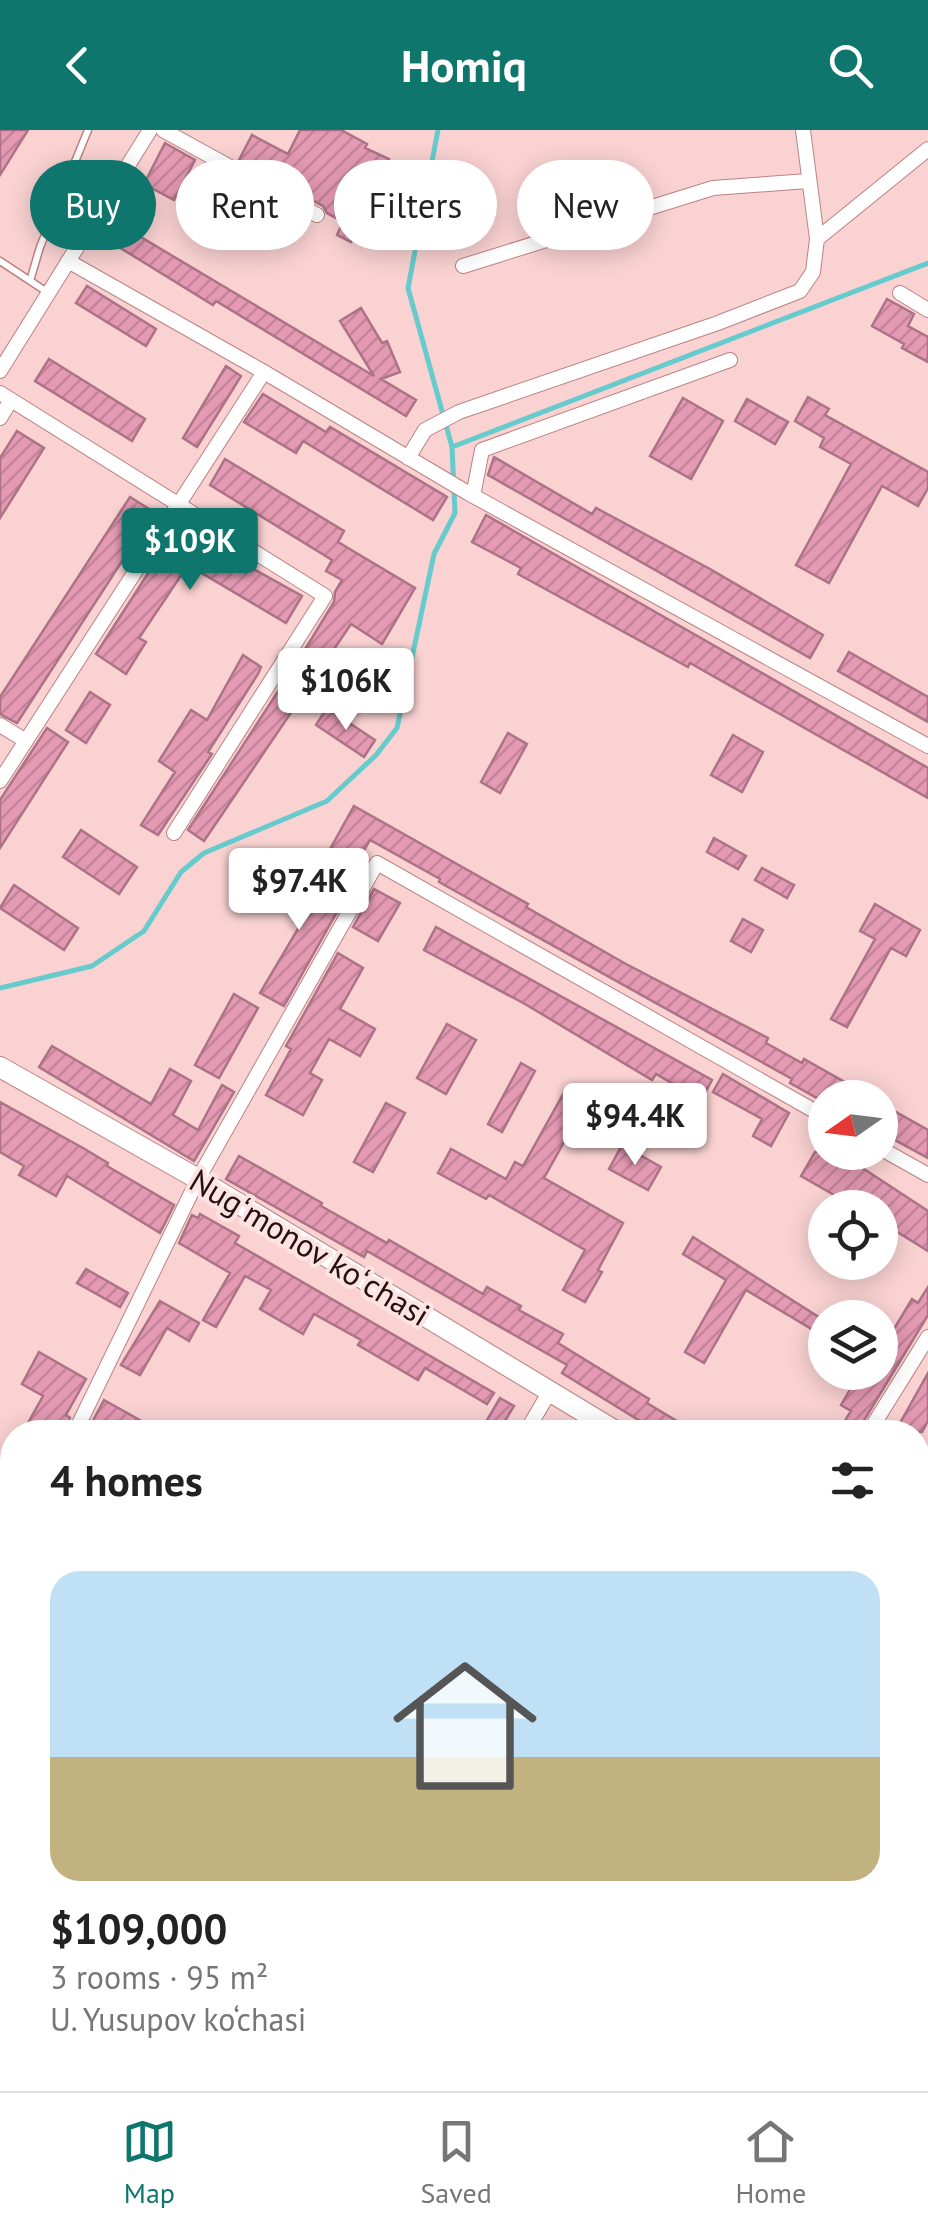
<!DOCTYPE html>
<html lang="en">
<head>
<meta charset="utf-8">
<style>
	body { margin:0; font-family:"PT Sans",sans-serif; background:#f6f6f6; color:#222; height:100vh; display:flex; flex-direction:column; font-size:38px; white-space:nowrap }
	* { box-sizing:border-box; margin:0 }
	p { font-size:32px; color:#767676 }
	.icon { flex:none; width:55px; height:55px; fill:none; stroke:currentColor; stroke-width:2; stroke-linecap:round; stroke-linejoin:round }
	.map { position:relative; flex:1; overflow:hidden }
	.details { position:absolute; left:0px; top:1290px; width:930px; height:672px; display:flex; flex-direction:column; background:#fff; border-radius:40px 40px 0 0; box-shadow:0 5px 25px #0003 }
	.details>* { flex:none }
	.banner { position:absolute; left:30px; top:30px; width:870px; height:90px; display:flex; gap:20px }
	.needle { width:65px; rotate:256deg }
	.tools { position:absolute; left:808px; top:950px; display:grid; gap:20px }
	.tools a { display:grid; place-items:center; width:90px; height:90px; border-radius:50%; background:#fff; box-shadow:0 5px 25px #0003; font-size:50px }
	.price { position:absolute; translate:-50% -85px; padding:0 22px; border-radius:10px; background:#fff; color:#222; font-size:32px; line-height:65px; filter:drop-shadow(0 2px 5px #0008) }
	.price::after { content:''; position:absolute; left:50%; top:60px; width:30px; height:22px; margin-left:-15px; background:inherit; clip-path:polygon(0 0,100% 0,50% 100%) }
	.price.active { background:#0f766e; color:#fff }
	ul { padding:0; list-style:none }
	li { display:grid; align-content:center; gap:20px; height:530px; padding:0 50px }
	li span { display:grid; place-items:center; height:310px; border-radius:30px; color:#555 }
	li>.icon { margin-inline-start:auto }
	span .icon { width:180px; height:180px; fill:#fffc; stroke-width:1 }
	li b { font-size:42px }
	h2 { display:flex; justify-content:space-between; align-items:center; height:120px; padding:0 50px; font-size:42px }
	.pill { padding:0 35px; border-radius:45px; background:#fff; box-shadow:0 5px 25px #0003; font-size:35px; line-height:90px }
	.pill.active { background:#0f766e; color:#fff }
	header { display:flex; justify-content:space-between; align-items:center; height:130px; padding:0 50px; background:#0f766e; color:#fff; font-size:45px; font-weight:800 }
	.dock { display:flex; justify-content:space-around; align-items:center; height:140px; border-top:2px solid #e0e0e0; background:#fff; font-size:28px; color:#767676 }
	.dock a { display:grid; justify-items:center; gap:5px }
	.dock .active { color:#0f766e }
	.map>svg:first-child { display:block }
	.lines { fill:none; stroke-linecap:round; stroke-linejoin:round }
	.stream { stroke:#66cbcd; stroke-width:5 }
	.building { fill:url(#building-hatch); stroke:#ac7386; stroke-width:2.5 }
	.lane-casing { stroke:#bd8182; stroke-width:9 }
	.street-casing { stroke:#bd8182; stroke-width:16 }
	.secondary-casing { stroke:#bd8182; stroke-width:22 }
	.lane { stroke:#fff; stroke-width:6 }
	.street { stroke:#fff; stroke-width:14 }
	.secondary { stroke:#fff; stroke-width:20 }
	.labels { text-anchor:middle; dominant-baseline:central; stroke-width:8; stroke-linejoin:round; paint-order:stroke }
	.street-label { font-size:32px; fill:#250f10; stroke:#fee3e3 }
</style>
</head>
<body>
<header><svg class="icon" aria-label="back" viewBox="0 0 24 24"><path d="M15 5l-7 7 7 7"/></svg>Homiq<svg class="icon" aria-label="search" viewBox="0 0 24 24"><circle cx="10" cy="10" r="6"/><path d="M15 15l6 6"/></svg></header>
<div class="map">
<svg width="928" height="1961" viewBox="0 0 928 1961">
	<defs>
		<pattern id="building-hatch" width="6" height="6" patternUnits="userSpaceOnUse" patternTransform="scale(2.5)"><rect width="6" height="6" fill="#e59ab4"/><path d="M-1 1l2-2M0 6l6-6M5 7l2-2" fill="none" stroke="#c4849a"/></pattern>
	</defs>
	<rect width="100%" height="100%" fill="#fad2d2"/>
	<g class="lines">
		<path class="stream" d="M438,0L408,158L452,317
			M0,858L92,836L144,801L181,742L204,723L327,671L376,625L397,598L434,424L455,383L452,317L928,133"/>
	</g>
	<path class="building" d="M0,0H28L0,45Z
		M300,0H341L367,14L365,18L389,29L351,112L337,105L343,92L327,83L323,76L239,30L252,5L288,24Z
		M165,13L195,30L174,70L144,54Z
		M232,50L271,72L260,92L221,71Z
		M119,94L374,246L340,191L361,178L382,213L387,211L400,242L381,249L416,270L406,286L216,171L213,175L109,111Z
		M87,156L156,199L146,216L76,173Z
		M887,169L914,184L908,196L928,207V232L902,218L904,214L872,196Z
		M49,229L145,289L132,311L35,251Z
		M226,236L241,246L197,317L183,308Z
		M263,264L326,302L330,297L447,367L433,390L303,311L296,323L244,292Z
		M808,267L829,279L825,285L928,342V358L918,376L882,356L829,453L796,435L851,334L820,317L824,308L795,291Z
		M683,268L723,291L691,349L650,326Z
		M747,269L788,292L775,314L735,291Z
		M17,301L44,318L0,388V328Z
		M494,327L592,384L596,378L710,439L823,505L810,528L488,345Z
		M225,329L344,401L338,412L415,458L382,514L351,494L204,711L188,700L301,526L334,472L335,462L342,450L326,441L332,430L210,355Z
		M130,367L154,382L17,593L0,584V567Z
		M486,385L928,638V668L690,533L688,537L518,444L521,438L472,412Z
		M178,397L302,466L286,493L188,435L139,508L146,512L126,544L96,524Z
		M849,522L928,567V592L838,541Z
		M243,525L261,537L258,544L208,622L212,624L158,705L141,695L175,642L159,631L191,580L207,590Z
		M90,562L110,575L86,613L66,600Z
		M327,578L375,610L364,627L316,595Z
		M47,598L68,612L0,718V670Z
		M508,603L527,614L500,663L481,652Z
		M733,605L763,622L742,662L711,645Z
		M354,676L528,774L526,777L626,834L768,908L766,913L802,933L804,929L873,968H817L790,953L792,949L439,752L440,749L370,710L355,736L329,721Z
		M81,700L137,737L119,764L63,727Z
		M714,708L746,726L738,739L707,722Z
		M762,738L794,755L787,768L755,750Z
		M284,740L342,773L284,876L260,863L305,787L269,767Z
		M14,755L78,798L64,820L0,778Z
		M374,759L400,773L378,811L353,797Z
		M875,774L920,800L906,826L891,818L847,897L831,889L875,809L860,801Z
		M743,789L763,800L751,822L731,811Z
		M436,797L712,950L701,970L656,944L652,950L525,874L424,820Z
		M338,823L363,838L340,879L375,899L360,926L329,909L310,943L322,950L303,985L266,965L291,919L286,916Z
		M234,864L258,878L219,948L195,935Z
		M447,894L476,910L446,964L417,948Z
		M52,916L151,974L170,939L191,951L173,985L198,1000L222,955L234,962L194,1031L39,937Z
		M521,933L535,941L502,1002L488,994Z
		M723,944L789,983L771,1016L753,1006L762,989L713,962Z
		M566,959L587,971L544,1048L623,1093L598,1140L602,1142L585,1172L563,1160L585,1120L489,1065L486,1069L438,1043L451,1019L506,1049L515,1032L523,1036Z
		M0,972L83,1018L108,1033L107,1036L174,1075L160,1103L67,1046L56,1066L19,1045L24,1036L0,1022Z
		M386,973L405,983L373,1042L354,1032Z
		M880,973L928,1000V1028L880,1002Z
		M622,1015L661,1037L648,1060L609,1039Z
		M815,1022H838L928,1081V1121L894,1100L891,1105L880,1098V1078H857L801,1046Z
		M239,1026L322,1073L321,1076L387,1113L389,1110L483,1164L487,1157L521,1176L519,1180L563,1204L558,1213L649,1269L647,1273L695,1302H658L562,1243L567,1235L367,1121L364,1127L226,1049Z
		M200,1084L239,1106L235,1113L494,1263L487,1274L425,1238L418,1250L358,1215L361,1210L314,1184L303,1204L260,1179L271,1160L245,1146L216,1197L203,1190L230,1143L179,1113L192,1085L198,1088Z
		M693,1107L825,1191V1207L746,1160L704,1233L685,1222L726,1150L683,1124Z
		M86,1139L128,1163L120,1177L77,1153Z
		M928,1157V1185L857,1302H838L851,1281L841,1275L860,1242H880V1222L912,1169L918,1173Z
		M160,1171L199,1193L189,1211L167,1198L140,1245L121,1235Z
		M39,1222L86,1249L66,1285L70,1288L64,1302H23L43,1266L22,1254Z
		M928,1243V1291L922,1302H895Z
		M500,1268L514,1276L498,1302H480Z
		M104,1270L161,1302H87Z"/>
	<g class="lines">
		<defs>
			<path id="lane" d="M0,131L47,162
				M30,151L40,117L88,0"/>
			<path id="street" d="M163,0L317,85
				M817,109L928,19
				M68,131L264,242L468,363L928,616
				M463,136L713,58L808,51
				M900,163L928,180
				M0,241L150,0
				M0,263L325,466L174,703
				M0,288L11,270
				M408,328L425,300L459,282L718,193L800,161L813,142L817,109L803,0
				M473,366L482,320L730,230
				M0,595L26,611
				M0,651L264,242
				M880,1018L928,1045
				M75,1302L198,1049L377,733L825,987
				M526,1302L550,1261
				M869,1302L928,1207
				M0,1399L12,1407
				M0,1663L12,1670
				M918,1759L928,1741
				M0,1829L12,1808
				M438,1950L458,1961
				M150,1961L157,1950
				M801,1961L807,1950"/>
			<path id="secondary" d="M0,937L198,1049L617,1302
				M918,1484L928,1490"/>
		</defs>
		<use href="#lane" class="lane-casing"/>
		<use href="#street" class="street-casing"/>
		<use href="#secondary" class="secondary-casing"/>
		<use href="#lane" class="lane"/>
		<use href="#street" class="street"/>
		<use href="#secondary" class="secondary"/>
	</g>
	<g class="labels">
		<g class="street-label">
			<text transform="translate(310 1117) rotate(31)">Nugʻmonov koʻchasi</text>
		</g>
	</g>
</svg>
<div class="tools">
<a><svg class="needle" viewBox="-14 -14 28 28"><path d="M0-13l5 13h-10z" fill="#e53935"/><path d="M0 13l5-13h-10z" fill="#767676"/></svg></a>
<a><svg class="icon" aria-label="locate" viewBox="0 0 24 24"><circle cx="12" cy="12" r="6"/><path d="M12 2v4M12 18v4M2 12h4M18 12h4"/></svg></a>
<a><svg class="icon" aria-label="layers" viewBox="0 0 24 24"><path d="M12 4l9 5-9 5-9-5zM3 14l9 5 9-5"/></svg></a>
</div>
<b class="price active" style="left:190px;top:463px">$109K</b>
<b class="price" style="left:346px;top:603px">$106K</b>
<b class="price" style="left:299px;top:803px">$97.4K</b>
<b class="price" style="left:635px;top:1038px">$94.4K</b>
<div class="banner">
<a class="pill active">Buy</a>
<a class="pill">Rent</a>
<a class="pill">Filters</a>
<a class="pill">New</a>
</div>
<section class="details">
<h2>4 homes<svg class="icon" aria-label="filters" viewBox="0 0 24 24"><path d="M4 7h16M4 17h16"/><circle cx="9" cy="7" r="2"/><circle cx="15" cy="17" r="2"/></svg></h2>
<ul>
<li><span style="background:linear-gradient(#bfe0f5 60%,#c2b280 0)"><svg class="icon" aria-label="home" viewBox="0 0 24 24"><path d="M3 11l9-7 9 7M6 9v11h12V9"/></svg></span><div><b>$109,000</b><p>3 rooms · 95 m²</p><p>U. Yusupov ko‘chasi</p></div></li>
</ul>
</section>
</div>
<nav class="dock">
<a class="active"><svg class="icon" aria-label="map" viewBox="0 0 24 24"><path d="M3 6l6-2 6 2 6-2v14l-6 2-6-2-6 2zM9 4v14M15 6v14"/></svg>Map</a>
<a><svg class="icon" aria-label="saved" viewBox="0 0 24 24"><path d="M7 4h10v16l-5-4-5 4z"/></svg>Saved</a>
<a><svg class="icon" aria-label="home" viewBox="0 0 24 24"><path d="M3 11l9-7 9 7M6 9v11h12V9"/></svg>Home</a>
</nav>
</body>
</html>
